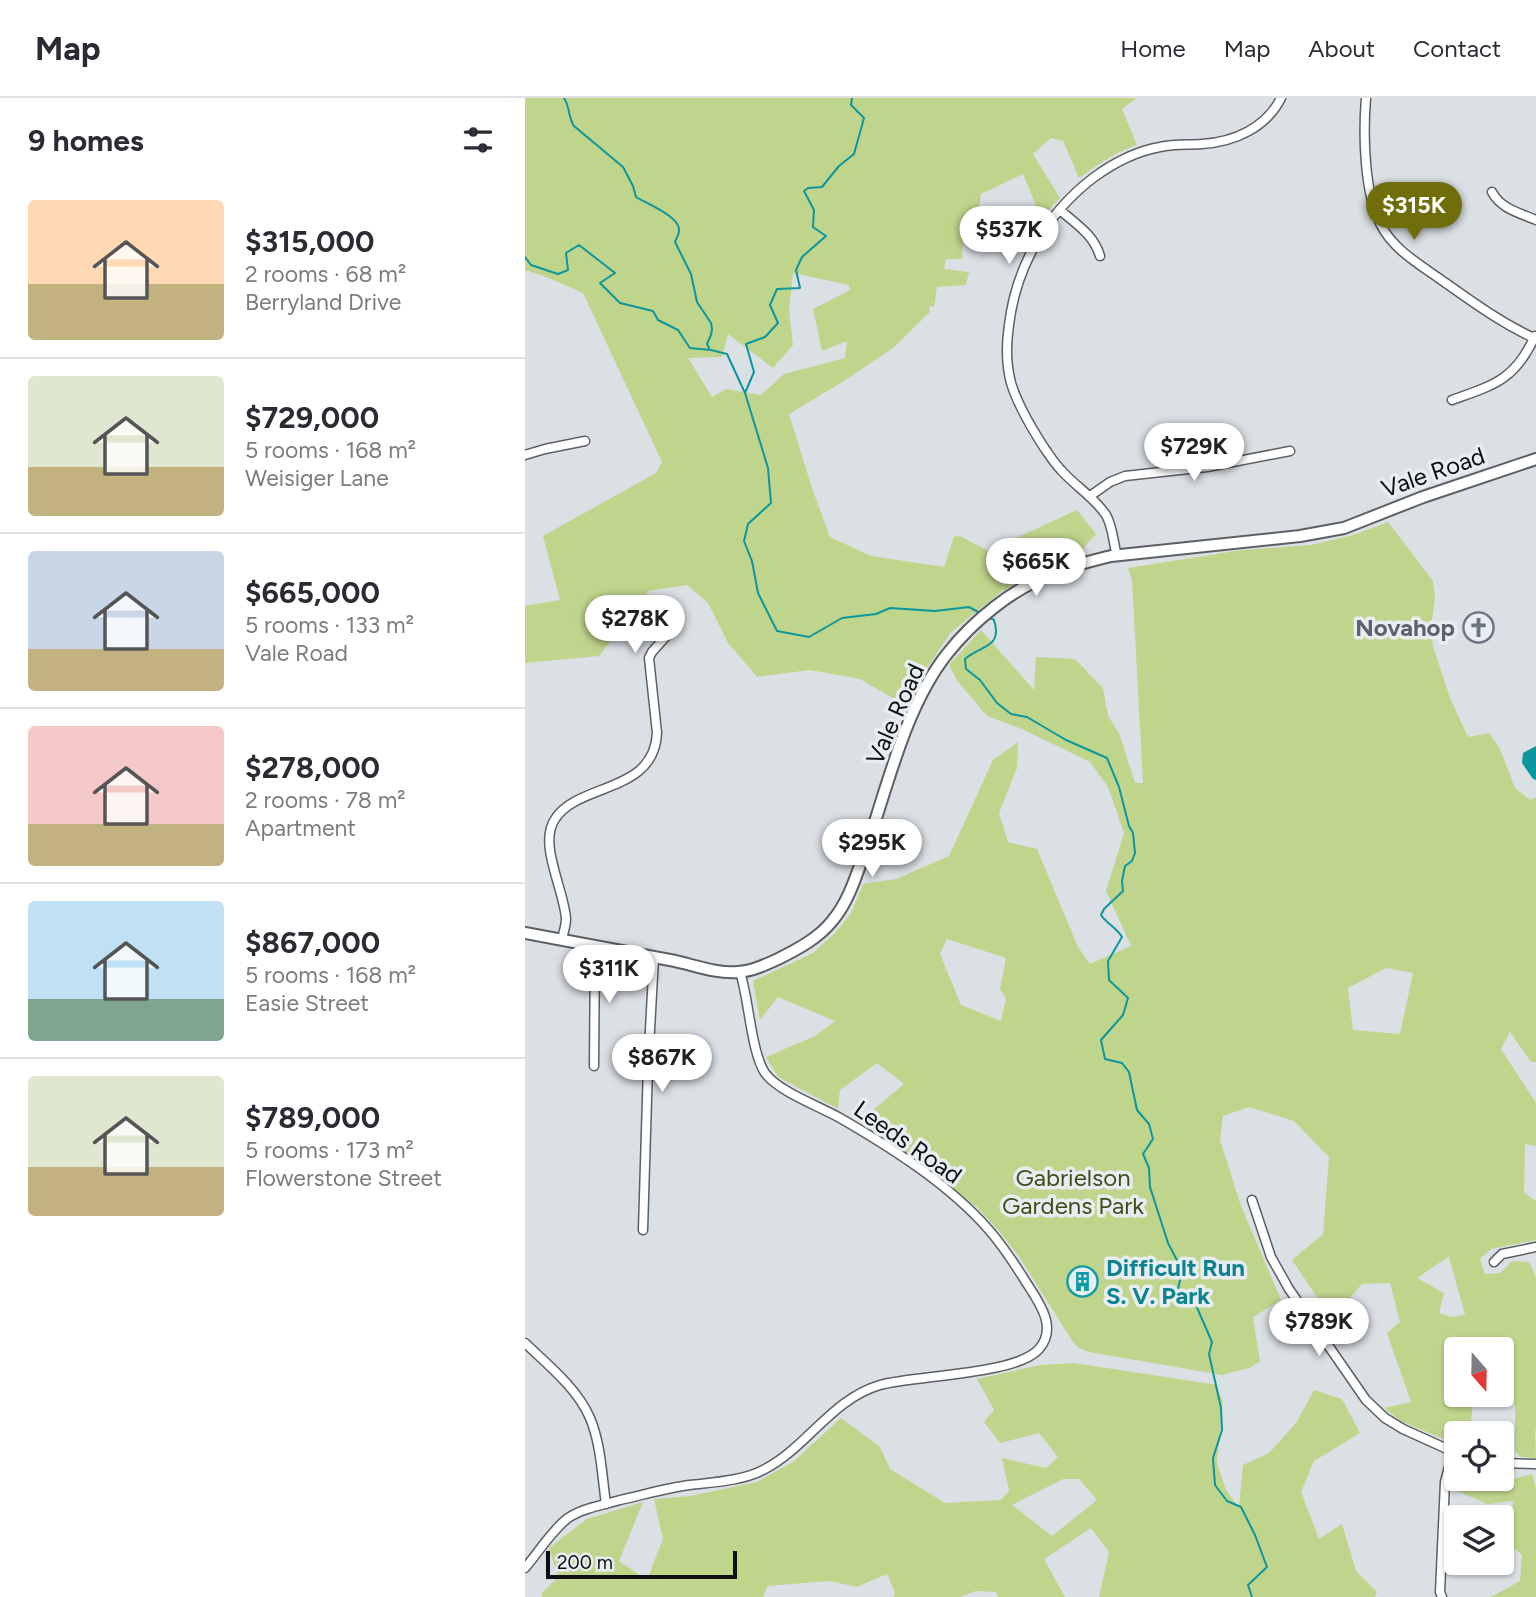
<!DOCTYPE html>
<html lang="en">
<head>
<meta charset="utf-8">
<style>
	body { margin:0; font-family:Figtree,sans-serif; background:#f2f2f3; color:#2b2b33; height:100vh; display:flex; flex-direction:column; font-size:26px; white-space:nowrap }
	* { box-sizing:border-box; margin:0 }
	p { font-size:23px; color:#7c7c81 }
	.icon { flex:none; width:38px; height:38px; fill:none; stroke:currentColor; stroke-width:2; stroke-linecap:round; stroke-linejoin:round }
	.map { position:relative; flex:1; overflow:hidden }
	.details { display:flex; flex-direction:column; background:#fff; width:525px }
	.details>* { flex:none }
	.needle { width:46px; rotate:160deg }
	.controls { position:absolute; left:919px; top:1239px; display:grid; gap:14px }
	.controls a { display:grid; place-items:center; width:70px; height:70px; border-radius:7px; background:#fff; box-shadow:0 2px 5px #0004; font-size:35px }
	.scale { position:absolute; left:21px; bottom:18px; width:191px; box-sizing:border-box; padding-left:7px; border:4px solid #0d0f11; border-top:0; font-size:19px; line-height:24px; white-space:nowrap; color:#0d0f11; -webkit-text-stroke:5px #e8edf2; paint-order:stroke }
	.price { position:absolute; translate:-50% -60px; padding:0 16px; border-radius:24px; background:#fff; color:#222; font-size:23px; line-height:46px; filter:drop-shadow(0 2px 4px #0008) }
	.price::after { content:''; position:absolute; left:50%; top:42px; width:21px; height:16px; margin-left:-10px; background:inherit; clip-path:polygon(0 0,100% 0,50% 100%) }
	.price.on { background:#706d0b; color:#fff }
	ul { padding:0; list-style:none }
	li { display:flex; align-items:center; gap:21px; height:175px; padding:0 28px }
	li+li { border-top:2px solid #e1e1e2 }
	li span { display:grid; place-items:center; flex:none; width:196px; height:140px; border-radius:7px; color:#555 }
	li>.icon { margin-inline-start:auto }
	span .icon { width:84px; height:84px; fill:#fffc; stroke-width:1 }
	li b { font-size:30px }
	h2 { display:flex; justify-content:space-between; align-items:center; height:84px; padding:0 28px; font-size:30px }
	header { display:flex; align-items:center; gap:42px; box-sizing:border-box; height:98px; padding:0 35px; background:#fff; border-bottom:2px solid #e1e1e2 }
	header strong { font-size:33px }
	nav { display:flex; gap:38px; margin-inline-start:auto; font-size:24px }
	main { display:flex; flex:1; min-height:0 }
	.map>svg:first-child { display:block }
	.green { fill:#c0d58c; fill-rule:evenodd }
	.water { fill:#0c969d }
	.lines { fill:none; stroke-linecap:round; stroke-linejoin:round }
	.stream { stroke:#0c969d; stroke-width:2 }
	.minor-casing { stroke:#5c6065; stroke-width:11 }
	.secondary-casing { stroke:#5c6065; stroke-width:14 }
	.minor { stroke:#fff; stroke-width:8 }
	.secondary { stroke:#fff; stroke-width:10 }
	.labels { text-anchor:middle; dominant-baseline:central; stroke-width:7; stroke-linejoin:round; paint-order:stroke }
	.street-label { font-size:24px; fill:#0d0f11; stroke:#e8edf2 }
	.worship-label { font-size:24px; font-weight:bold; fill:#5b616d; stroke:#e8edf2; text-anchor:end }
	.park-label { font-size:24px; fill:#414e17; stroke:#e8edf2 }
	.culture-label { font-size:24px; font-weight:bold; fill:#0d838f; stroke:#e8edf2; text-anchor:start }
</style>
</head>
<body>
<header>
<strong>Map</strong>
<nav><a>Home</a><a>Map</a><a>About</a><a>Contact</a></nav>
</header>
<main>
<section class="details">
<h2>9 homes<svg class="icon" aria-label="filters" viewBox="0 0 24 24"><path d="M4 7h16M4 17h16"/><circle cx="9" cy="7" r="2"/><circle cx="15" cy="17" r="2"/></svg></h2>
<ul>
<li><span style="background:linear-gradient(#ffd9b3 60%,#c2b280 0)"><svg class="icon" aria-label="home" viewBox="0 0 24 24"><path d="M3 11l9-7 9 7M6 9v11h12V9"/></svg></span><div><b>$315,000</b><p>2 rooms · 68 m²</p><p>Berryland Drive</p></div></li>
<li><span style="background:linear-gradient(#dfe7d0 65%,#c2b280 0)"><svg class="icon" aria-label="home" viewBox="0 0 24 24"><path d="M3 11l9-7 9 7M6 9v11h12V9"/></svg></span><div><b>$729,000</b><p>5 rooms · 168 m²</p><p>Weisiger Lane</p></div></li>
<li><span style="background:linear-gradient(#c9d6e8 70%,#c2b280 0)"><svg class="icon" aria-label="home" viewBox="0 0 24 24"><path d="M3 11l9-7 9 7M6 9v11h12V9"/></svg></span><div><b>$665,000</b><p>5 rooms · 133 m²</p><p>Vale Road</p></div></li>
<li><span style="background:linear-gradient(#f6c9c9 70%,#c2b280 0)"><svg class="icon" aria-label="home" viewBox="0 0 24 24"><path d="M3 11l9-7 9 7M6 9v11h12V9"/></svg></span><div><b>$278,000</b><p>2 rooms · 78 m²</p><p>Apartment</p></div></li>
<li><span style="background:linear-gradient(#bfe0f5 70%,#7fa58c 0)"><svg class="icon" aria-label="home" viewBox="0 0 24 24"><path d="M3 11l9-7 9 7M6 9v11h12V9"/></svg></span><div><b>$867,000</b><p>5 rooms · 168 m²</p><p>Easie Street</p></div></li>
<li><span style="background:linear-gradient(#dfe7d0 65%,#c2b280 0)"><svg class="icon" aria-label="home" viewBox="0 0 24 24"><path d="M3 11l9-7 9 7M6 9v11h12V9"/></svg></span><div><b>$789,000</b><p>5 rooms · 173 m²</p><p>Flowerstone Street</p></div></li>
</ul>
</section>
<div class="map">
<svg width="1011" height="1499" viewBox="0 0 1011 1499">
	<rect width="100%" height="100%" fill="#dbe0e5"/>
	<path class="green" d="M0,0H612L597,11L612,47C590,54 573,67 554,80L538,43L526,40L508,56L535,100L516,120L498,76L456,96L453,114L469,116L471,147L438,139L437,161H421L419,171L444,174L441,187L412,189L409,209L404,208L405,214L368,250L319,283L264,316L287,390L305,439L346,458L419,469L429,438L437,439L463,453L552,412L571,436L555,454L519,469L476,494L426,534L378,606L335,581L285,572L232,579L203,545L183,505L162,487L123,493L74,558L0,565V508L35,502L18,438L131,375L137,364L58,195L24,180L0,172ZM268,175L324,187L325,192L288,211L297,253L322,243L320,260L259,276L236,297L201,291L187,299L163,260L197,259L203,236L248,270L268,247L264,212Z
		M863,424L908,483L910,500L906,529L908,548L925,600L943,639L964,635L975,651L990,690L1005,702L1011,699V964H1006L985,934L976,951L1011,1005V1048L1000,1046L999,1095L1011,1103V1142L966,1151L955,1161L960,1176L975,1175L987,1163L1004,1164L1011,1179V1332L1010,1333L1011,1360L996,1359L990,1353V1306L948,1303L945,1334L931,1335V1340L923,1343L876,1323L859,1310L886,1304L862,1235L875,1224L865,1185L837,1186L824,1201V1224L819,1239L767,1162L798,1136L804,1059L769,1023L724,1009L698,1018L695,1042L716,1108L756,1202L728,1219L735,1264L724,1270L697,1277L564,1254L554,1250L548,1244L493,1157L473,1132L452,1109L374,1049L334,1024L379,986L352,965L315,992L313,1011L253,979L241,959L290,938L310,923L253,899L235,922L228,883L288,855L310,835L326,815L338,786L371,781L424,758L468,662L493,644L492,670L474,715L483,744L512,751L553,849L565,866L606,848L581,793L599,735L583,689L565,664L497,631L462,618L433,584L424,567L456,532L509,592L511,559L550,561L578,590L583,618L594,635L610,685H618L607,483L603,470L717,452L786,447L828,437ZM422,841L481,860L475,891L481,900L476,923L436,907L415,856ZM861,870L888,875L875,936L828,932L823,890ZM923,1159H924L940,1217L926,1219L914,1215L919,1195L892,1180ZM931,1251H976V1297H931Z
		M549,1265L693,1287L692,1289L698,1304L692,1365L701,1392L714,1410L718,1367L744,1355L771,1325L789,1292L817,1301L835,1335L789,1363L776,1394L794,1441L817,1426L831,1473L852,1494L850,1499H574L584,1454L566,1430L519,1461L540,1499H473L471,1494L451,1493L435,1499H368L370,1495L362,1476L332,1489L304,1483L243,1488L238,1499H17V1495L33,1479L24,1450L62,1421L118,1404L94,1463L122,1482L138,1441L129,1401L165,1398L232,1384L269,1363L316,1320L355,1349L365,1371L420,1405L476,1402L484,1393L477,1360L521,1370L533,1359L514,1335L475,1345L459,1324L469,1312L452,1281L515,1267ZM538,1381H554L572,1402L527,1438L487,1407Z
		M1007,1376L1011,1390V1499H966L995,1483L997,1457L979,1441L986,1422L988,1403L962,1406L928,1391L931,1381H964L981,1383Z"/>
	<path class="water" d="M1011,648V682L1008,681L997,665L998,655Z"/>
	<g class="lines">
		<path class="stream" d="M39,0C45,9 43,19 49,28L98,69L108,88L111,99C122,106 156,119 154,133C154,137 151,140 150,144L166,176L172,204L186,225L187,231L186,237L182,246L184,250
			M327,0L326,7L339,20L329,56L314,68L297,89L283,90L279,93L289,112L288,129L301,138L277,159L271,172L275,190L252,191L245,207L253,225L240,239L221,246L229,274L220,295L243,370L246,405L223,426L219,443L227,463L233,495L252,533L284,539L317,520L351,516L365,510L410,513L444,509L455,515
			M0,159L6,167L33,176L43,172L41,155L54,147L90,175L75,185L95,205L128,213L133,222L153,232L165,250L186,252L202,256L220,295
			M463,519L469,522C478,550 456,547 440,561L441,571L455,582L472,605L486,616L502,619L541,642L582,660L594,689L604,728L608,735L610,755L607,763L600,768L597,783L598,793L579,811L576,817C582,826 592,830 597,839L583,863L584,882L603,900L598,917L576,942L580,961L597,965L604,974L612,1012L624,1026L628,1041L618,1056L624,1070L625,1089L643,1145L655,1168V1182L652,1196L656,1202L670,1205L687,1244L684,1256L696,1310L697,1332L688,1360L690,1387L702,1403L716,1409L730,1437L742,1469L723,1487L727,1499"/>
		<defs>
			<path id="minor" d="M841,0C838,36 839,96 856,127C868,151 894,166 915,181C946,203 976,225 1011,241
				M967,94C976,111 995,115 1011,122
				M535,112C551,126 569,137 575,158
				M927,302C969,287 990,282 1010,238
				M0,357L20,351L60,343
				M565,398L585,384L600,378L682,369L765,353
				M592,458C588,444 588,429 581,417C569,399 550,388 536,372C530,366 525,358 520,351C507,331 493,308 486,285C481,266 481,247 484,227C491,169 521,116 568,80C587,66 612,53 635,49C649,46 663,47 677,46C709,44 741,30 756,0
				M37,842C38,835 41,828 41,821C39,791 13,746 30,721C54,684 129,696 132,635L124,560L127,554L143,536
				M69,968L70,848
				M727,1102L746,1159L764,1191L841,1302L860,1320L878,1331L931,1355
				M118,1132L123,968L129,859
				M969,1164L977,1156L1011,1149
				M0,1245C23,1267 52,1290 65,1320C76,1346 77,1378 81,1406
				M976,1365L1011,1366
				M0,1470C13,1455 27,1432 43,1420C58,1410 78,1407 95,1402C118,1397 141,1390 165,1387C190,1384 218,1383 240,1371C282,1349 307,1301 355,1287C391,1277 491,1277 514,1251C534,1228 512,1202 499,1181C489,1165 477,1147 464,1132C425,1087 367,1050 315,1020C294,1008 254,994 240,975C226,954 224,901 215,874
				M917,1499L915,1494L920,1384L928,1354"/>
			<path id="secondary" d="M0,835C48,844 97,853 145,862C167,866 190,876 213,874C227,873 240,867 253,861C273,851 294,840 308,822C326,800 333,771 343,745C364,683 381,608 422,556C448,523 486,492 526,476C545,468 566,463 586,458L775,438L819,430L898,399L1011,361"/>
		</defs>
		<use href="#minor" class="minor-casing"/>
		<use href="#secondary" class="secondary-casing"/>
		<use href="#minor" class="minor"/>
		<use href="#secondary" class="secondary"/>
	</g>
	<defs>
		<symbol id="church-ring" viewBox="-11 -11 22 22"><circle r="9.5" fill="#e8edf2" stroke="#6b7280" stroke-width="1.5"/><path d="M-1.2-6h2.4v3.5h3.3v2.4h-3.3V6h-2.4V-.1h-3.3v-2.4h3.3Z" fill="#6b7280"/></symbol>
		<symbol id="building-ring" viewBox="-11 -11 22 22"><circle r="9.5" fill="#e8edf2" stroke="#0f9aa8" stroke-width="1.5"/><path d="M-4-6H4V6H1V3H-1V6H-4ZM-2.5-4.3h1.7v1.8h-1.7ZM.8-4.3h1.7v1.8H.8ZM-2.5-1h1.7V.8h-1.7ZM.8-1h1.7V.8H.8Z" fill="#0f9aa8"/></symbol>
	</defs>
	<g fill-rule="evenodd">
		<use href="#church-ring" x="936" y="512" width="35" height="35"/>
		<use href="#building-ring" x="540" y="1166" width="35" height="35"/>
	</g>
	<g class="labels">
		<g class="street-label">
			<text transform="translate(908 374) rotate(-19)">Vale Road</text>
			<text transform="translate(370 616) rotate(-66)">Vale Road</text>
			<text transform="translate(383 1044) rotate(35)">Leeds Road</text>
		</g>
		<g class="worship-label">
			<text x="930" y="529">Novahop</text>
		</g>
		<g class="park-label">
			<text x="548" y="1079">Gabrielson<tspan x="548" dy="28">Gardens Park</tspan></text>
		</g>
		<g class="culture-label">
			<text x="581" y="1169">Difficult Run<tspan x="581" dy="28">S. V. Park</tspan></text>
		</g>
	</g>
</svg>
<div class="controls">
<a><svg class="needle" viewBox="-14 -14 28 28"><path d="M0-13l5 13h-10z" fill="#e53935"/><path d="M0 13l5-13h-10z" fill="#7c7c81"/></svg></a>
<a><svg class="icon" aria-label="locate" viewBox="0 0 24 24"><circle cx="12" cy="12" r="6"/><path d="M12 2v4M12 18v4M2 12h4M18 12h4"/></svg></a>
<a><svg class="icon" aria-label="layers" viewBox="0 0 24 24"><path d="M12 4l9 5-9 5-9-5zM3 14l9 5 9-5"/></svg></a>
</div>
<div class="scale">200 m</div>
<b class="price on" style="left:889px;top:144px">$315K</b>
<b class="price" style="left:484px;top:168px">$537K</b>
<b class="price" style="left:669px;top:385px">$729K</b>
<b class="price" style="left:511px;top:500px">$665K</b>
<b class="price" style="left:110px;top:557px">$278K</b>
<b class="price" style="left:347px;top:781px">$295K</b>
<b class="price" style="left:84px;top:907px">$311K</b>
<b class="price" style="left:137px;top:996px">$867K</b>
<b class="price" style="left:794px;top:1260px">$789K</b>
</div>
</main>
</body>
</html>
